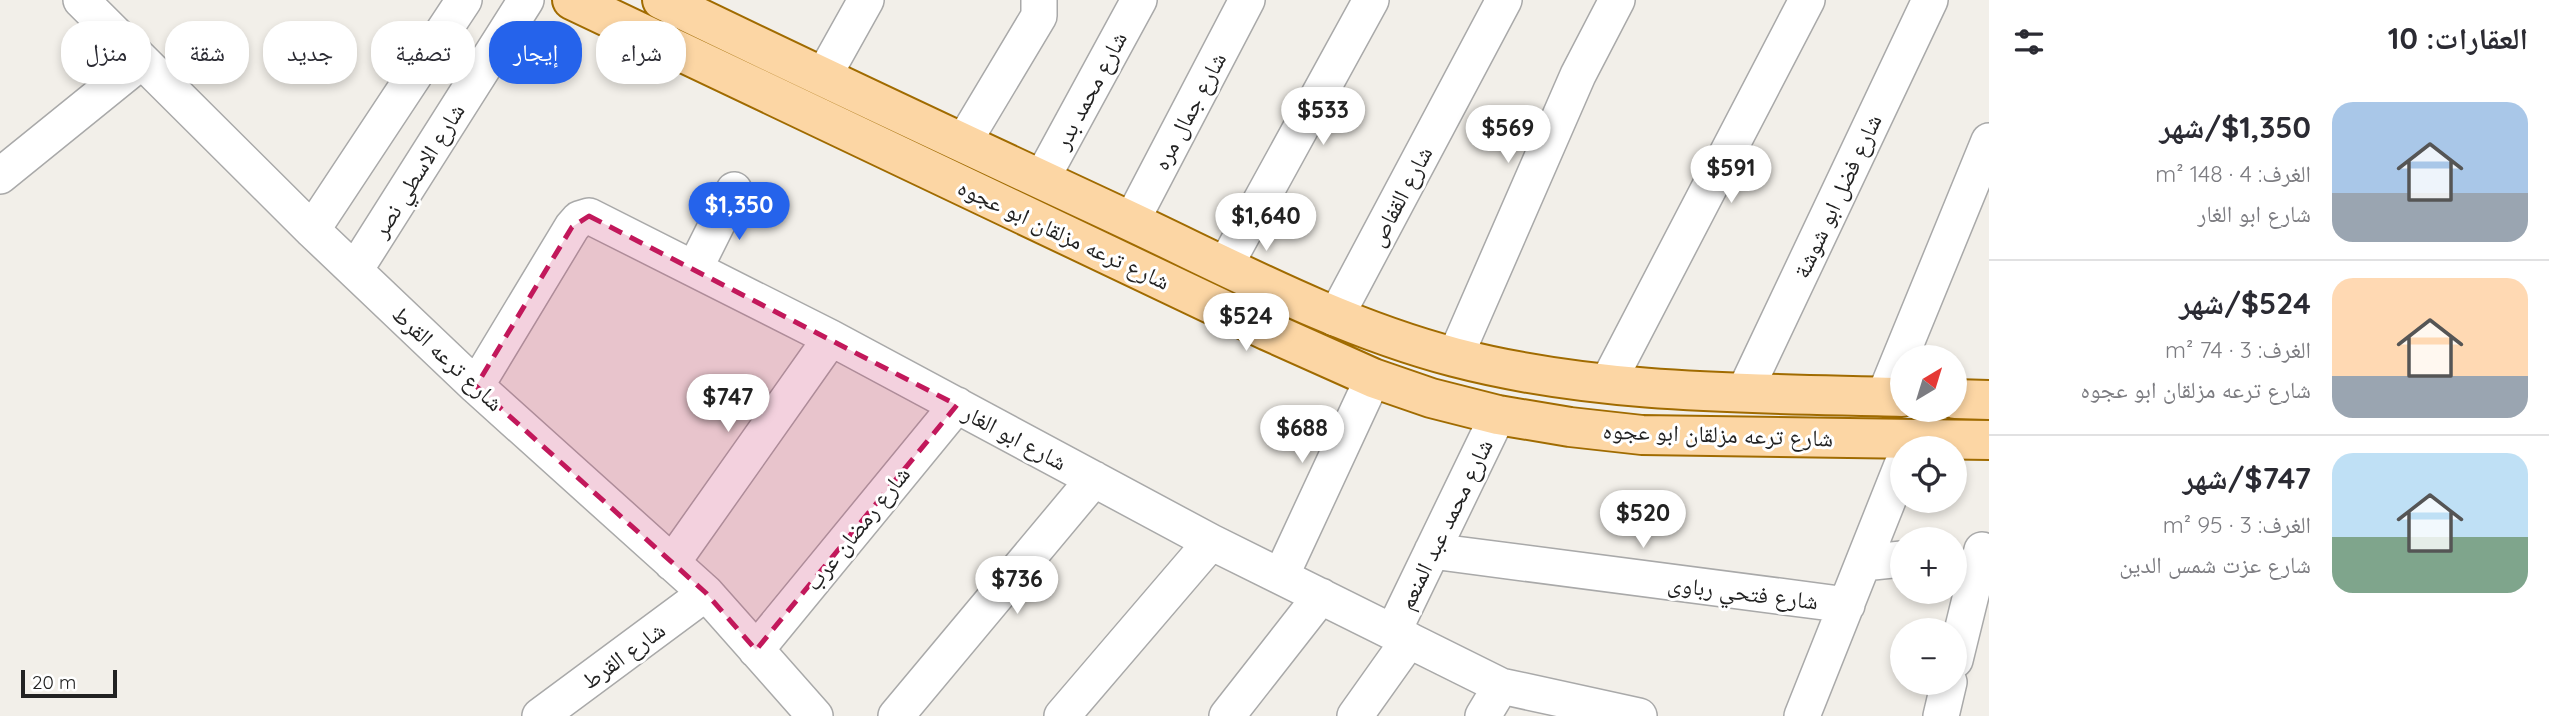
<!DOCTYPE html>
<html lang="ar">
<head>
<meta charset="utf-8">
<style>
	body { margin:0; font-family:Quicksand,"Noto Naskh Arabic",sans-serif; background:#f7f7f7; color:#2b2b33; direction:rtl; height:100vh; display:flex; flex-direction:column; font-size:26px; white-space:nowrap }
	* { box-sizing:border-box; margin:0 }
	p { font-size:23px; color:#7c7c81 }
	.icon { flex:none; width:38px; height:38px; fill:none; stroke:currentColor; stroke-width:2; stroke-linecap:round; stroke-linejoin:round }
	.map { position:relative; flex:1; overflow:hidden; direction:ltr }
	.details { display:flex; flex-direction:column; background:#fff; width:560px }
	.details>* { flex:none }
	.guide { position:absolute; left:21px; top:21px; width:665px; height:63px; direction:rtl; display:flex; gap:14px }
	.needle { width:46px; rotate:38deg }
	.tools { position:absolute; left:1890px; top:345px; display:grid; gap:14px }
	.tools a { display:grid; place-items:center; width:77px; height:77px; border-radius:50%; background:#fff; box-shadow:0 4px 10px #0003; font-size:35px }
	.scale { position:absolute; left:21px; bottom:18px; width:96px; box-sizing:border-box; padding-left:7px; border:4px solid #222; border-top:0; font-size:19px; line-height:24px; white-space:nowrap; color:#222; -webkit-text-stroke:5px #fff; paint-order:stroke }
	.price { position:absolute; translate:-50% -60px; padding:0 16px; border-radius:24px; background:#fff; color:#222; font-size:23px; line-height:46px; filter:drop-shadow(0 2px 4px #0008) }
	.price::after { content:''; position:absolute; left:50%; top:42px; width:21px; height:16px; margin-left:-10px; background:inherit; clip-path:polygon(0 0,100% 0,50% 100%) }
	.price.active { background:#2563eb; color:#fff }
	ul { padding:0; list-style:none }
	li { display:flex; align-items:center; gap:21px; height:175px; padding:0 21px }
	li+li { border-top:2px solid #e1e1e2 }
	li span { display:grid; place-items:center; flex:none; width:196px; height:140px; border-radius:21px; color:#555 }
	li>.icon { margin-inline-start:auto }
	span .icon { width:84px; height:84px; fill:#fffc; stroke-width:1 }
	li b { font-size:30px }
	h2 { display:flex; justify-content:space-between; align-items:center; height:84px; padding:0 21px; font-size:30px }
	.chip { padding:0 24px; border-radius:28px; background:#fff; box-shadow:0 4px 10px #0003; font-size:24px; line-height:63px }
	.chip.active { background:#2563eb; color:#fff }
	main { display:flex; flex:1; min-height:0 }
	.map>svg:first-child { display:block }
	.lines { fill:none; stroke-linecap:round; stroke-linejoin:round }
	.minor-casing { stroke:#a9a9a9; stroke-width:38 }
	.major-casing { stroke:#a06b00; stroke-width:42 }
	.minor { stroke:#fff; stroke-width:35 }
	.major { stroke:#fcd6a4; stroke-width:38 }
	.marked { fill:#c2185b; fill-opacity:0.2; stroke:#c2185b; stroke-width:5; stroke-dasharray:14 9; stroke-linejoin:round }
	.labels { text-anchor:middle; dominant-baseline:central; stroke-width:6; stroke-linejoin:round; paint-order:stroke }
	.street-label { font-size:23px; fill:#222; stroke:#fff }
</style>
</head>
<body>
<main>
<section class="details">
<h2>العقارات: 10<svg class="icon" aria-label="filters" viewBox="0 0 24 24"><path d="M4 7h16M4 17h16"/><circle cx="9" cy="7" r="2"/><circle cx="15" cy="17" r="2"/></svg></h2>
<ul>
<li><span style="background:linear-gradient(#a9c7e8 65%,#9aa5b1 0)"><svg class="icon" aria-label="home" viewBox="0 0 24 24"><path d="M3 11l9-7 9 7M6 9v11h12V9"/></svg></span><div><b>$1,350/شهر</b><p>الغرف: 4 · 148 m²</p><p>شارع ابو الغار</p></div></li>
<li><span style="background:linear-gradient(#ffd9b3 70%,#9aa5b1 0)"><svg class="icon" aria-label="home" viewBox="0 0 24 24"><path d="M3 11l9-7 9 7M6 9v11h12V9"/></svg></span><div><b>$524/شهر</b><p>الغرف: 3 · 74 m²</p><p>شارع ترعه مزلقان ابو عجوه</p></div></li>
<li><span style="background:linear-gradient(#bfe0f5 60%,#7fa58c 0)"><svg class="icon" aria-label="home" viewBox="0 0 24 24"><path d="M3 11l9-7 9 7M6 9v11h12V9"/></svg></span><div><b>$747/شهر</b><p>الغرف: 3 · 95 m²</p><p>شارع عزت شمس الدين</p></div></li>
</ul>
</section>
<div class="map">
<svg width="1989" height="716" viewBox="0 0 1989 716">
	<rect width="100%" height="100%" fill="#f2efe9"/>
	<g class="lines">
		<defs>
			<path id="minor" d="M81,0L312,230L476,386L706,593L815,716
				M823,77L866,0
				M963,143L1039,16V0
				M0,176L142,61
				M1041,180L1139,0
				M1131,222L1247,0
				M312,230L464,0
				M1225,266L1371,0
				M695,268L734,190
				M355,270L526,0
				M1335,318L1504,0
				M1455,357L1578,75L1617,0
				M1607,384L1807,0
				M476,386L572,227L579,219L589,216L831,338L1211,542L1501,686L1639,716
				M1744,393L1930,0
				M1884,397L1989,141
				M1432,551L1847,605
				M672,563L831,338
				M1863,563L1902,559
				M1281,576L1373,378
				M1393,632L1498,415
				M756,650L957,405
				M1955,660L1982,550
				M540,716L706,593
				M896,716L1094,479
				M1062,716L1211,542
				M1227,716L1321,596
				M1355,716L1409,640
				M1483,716L1501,686
				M1802,716L1902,465
				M1941,716L1949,682"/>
			<path id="major" d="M572,0L1268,331L1373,378L1431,398L1498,415L1570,427L1642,435L1989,440
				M662,0C817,75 973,148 1130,221C1236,271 1340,327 1454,357C1599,395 1753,393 1902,397
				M1955,399L1989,400"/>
		</defs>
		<use href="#minor" class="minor-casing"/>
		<use href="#major" class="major-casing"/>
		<use href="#minor" class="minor"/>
		<use href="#major" class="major"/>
	</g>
	<path class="marked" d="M589,216L957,405L756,650L706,593L476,386L572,227Z"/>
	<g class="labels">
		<g class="street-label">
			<text transform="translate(1090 90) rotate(-62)">شارع محمد بدر</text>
			<text transform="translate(1189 111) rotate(-62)">شارع جمال مره</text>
			<text transform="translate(418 170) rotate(-58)">شارع الاسطي نصر</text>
			<text transform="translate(1400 196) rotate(-62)">شارع القفاص</text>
			<text transform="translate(1837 196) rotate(-65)">شارع فضل ابو شوشة</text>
			<text transform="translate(1064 234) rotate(25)">شارع ترعه مزلقان ابو عجوه</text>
			<text transform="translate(448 358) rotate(43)">شارع ترعه القرط</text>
			<text transform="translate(1718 434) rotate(2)">شارع ترعه مزلقان ابو عجوه</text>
			<text transform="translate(1015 437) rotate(28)">شارع ابو الغار</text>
			<text transform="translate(1445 524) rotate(-64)">شارع محمد عبد المنعم</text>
			<text transform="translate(857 528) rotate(-51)">شارع رمضان عرب</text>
			<text transform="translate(1743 592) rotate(7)">شارع فتحي رباوى</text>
			<text transform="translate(623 655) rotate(-36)">شارع القرط</text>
		</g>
	</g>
</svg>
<div class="tools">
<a><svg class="needle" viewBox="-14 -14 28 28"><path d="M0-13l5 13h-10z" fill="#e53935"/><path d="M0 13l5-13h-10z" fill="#7c7c81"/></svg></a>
<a><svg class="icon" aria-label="locate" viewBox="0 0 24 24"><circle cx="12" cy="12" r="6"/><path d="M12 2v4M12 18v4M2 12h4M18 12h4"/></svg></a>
<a>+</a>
<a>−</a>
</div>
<div class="scale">20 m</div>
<b class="price" style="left:1323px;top:147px">$533</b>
<b class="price" style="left:1508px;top:165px">$569</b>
<b class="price" style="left:1731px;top:205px">$591</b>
<b class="price active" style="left:739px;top:242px">$1,350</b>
<b class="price" style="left:1266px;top:253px">$1,640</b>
<b class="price" style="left:1246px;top:353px">$524</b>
<b class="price" style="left:728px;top:434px">$747</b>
<b class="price" style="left:1302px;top:465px">$688</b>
<b class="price" style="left:1643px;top:550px">$520</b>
<b class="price" style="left:1017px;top:616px">$736</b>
<div class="guide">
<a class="chip">شراء</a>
<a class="chip active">إيجار</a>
<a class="chip">تصفية</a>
<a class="chip">جديد</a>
<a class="chip">شقة</a>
<a class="chip">منزل</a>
</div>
</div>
</main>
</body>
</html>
